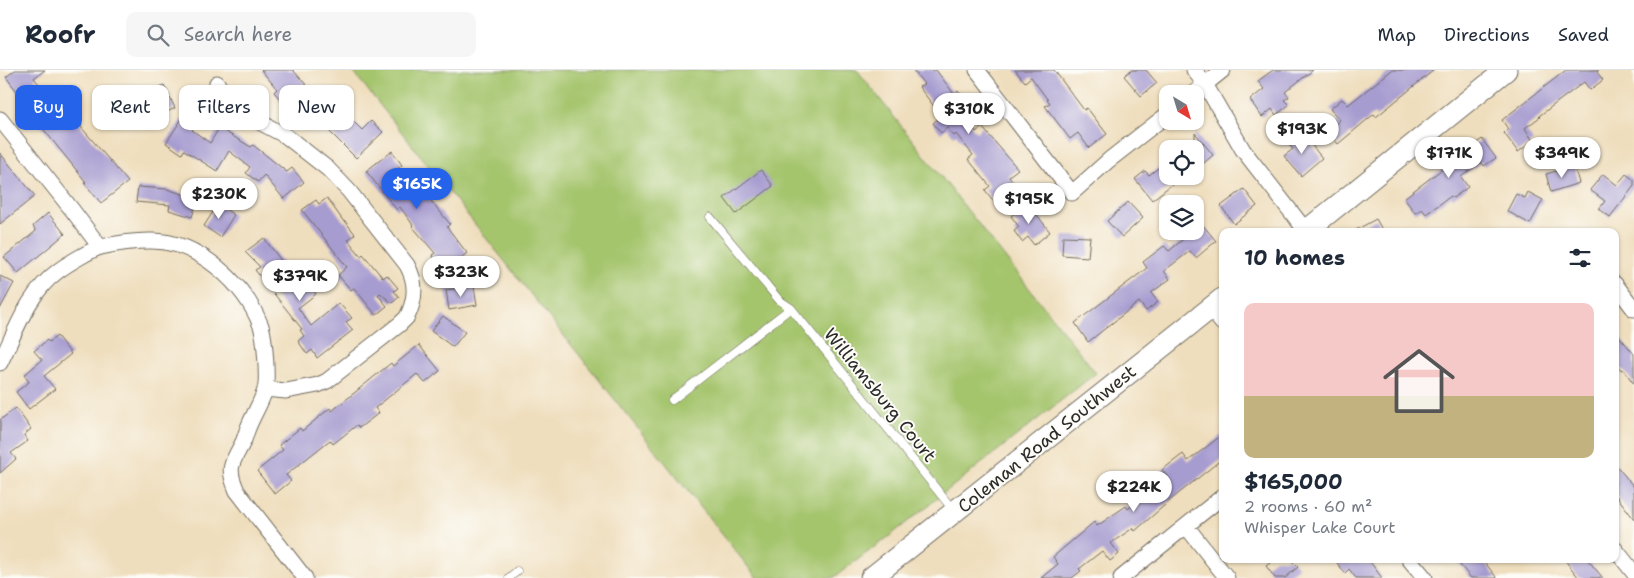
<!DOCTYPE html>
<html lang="en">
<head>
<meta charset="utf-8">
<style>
	body { margin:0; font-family:"Shantell Sans",sans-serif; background:#f6f6f7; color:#1f2937; height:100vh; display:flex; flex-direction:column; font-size:19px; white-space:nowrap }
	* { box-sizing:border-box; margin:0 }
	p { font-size:16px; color:#747a83 }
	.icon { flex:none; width:28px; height:28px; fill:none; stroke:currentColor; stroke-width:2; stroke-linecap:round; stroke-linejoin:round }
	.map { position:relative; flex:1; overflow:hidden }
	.drawer { position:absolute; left:1219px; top:158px; width:400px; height:335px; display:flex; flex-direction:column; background:#fff; border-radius:10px; box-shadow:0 1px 4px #0004 }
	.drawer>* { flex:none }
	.banner { position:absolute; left:15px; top:15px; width:475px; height:45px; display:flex; gap:10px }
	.needle { width:32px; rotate:142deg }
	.tools { position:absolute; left:1159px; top:15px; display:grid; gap:10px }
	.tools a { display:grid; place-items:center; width:45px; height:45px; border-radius:10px; background:#fff; box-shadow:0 1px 4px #0004; font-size:25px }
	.price { position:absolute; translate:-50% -42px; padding:0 11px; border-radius:18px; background:#fff; color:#222; font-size:16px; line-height:32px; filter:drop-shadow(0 1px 2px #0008) }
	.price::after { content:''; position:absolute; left:50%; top:30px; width:15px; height:11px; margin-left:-8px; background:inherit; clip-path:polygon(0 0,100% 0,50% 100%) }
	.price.active { background:#2563eb; color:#fff }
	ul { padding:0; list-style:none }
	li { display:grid; align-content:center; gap:10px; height:265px; padding:0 25px }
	li span { display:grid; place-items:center; height:155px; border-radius:10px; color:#555 }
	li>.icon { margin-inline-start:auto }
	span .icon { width:90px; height:90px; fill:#fffc; stroke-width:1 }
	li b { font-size:21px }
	h2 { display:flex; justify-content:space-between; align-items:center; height:60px; padding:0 25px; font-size:21px }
	.pill { padding:0 18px; border-radius:10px; background:#fff; box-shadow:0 1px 4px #0004; font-size:18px; line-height:45px }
	.pill.active { background:#2563eb; color:#fff }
	header { display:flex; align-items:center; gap:30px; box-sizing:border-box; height:70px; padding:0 25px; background:#fff; border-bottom:1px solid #e0e1e3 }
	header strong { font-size:24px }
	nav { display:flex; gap:28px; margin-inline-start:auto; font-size:18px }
	.search { width:350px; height:45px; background:#f6f6f7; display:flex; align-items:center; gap:12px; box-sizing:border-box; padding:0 18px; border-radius:10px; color:#747a83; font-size:19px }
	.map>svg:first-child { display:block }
	.green { fill:#a5c56d; stroke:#68784c }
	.building { fill:#a79cd0 }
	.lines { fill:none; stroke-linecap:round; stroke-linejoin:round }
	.lane-casing { stroke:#706a5e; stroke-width:9 }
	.street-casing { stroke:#706a5e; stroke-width:17 }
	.secondary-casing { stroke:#706a5e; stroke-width:23 }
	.lane { stroke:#fff; stroke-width:8 }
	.street { stroke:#fff; stroke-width:15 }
	.secondary { stroke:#fff; stroke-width:21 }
	.labels { text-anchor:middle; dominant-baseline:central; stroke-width:4; stroke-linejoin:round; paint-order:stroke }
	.street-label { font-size:18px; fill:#2b2b2b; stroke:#fdfcf7 }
</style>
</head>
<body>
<header>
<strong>Roofr</strong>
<div class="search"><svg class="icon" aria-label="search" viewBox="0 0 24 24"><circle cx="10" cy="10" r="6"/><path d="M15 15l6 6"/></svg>Search here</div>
<nav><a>Map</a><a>Directions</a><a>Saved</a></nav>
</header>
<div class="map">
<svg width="1634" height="508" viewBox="0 0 1634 508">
	<rect width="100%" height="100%" fill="#fdfcf7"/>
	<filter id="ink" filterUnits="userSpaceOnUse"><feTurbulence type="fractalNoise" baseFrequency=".02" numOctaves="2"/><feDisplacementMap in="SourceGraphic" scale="10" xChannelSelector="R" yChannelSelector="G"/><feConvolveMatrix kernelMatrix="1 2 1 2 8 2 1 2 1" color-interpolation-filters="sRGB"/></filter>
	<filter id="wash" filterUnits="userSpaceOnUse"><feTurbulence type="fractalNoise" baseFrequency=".0096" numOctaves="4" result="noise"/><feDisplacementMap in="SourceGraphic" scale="20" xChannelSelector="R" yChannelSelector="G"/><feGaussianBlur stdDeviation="1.12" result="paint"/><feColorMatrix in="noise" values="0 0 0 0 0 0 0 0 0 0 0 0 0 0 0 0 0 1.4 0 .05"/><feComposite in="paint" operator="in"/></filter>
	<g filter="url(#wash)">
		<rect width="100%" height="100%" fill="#efdebd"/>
		<path class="green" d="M352,0H857L1096,303L887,468L833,508H757Z"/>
		<g id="blocks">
			<path class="building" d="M15,0H45L34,8L65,46L71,42L82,56L81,57L128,112L101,133L84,113L86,112L20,30L22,28L6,7Z
				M261,0H293L309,18L294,31L292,28L284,34L274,22L277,19Z
				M913,0H936L954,24L958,21L967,32L958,39L976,62L982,57L1018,99L1009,106L1016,116L995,133L985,120L990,116L968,89L973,85L956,64L954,66L947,58L941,63L933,53L939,48L934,41L936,39L919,17L924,14Z
				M1015,0H1054L1084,40L1087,38L1107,64L1089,78L1078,63L1070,69L1045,36L1050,33L1031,7L1025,12Z
				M1131,0H1146L1157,13L1141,26L1124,6Z
				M1273,0H1313L1285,22L1289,27L1284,30L1289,35L1276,45L1272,39L1262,47L1250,30L1264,19L1258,11Z
				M1392,0H1434L1376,47L1374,44L1338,74L1327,61L1340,50L1330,39L1342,29L1348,35Z
				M1566,0H1599L1597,2L1603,10L1590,20L1584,12L1539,46L1540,47L1525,58L1533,71L1518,82L1504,63L1508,59L1502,50Z
				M164,15L175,38L163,44L161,38L145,45L137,28Z
				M333,28L349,40L346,44L362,60L371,51L383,62L356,88L325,57L323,60L309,50L323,32L328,36Z
				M185,44L197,52L192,60L210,73L219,58L251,77L253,75L287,102L292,98L304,112L284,129L264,105L258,112L246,103L250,97L229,81L217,101L184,80L182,84L166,73Z
				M1195,63L1213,85L1195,101Z
				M1302,63L1322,88L1301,106L1284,86L1293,79L1288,74Z
				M1482,69L1496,88L1484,96L1481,92L1461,107L1468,117L1453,128L1451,126L1426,144L1422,139L1415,143L1404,128Z
				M392,81L402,95L395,101L407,117L415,111L450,154L447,157L467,183L451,196L447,191L440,196L432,185L435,183L412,156L413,155L400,137L397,140L366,101Z
				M0,83L35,126L0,154Z
				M1162,95L1168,102V106H1171L1175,112L1152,130L1135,109L1145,101L1149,105Z
				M1574,96L1579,113L1551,122L1546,104Z
				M761,100L773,116L736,144L724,128Z
				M1603,104L1617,115L1626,104L1634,110V116L1610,147L1599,139L1605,131L1590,120Z
				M138,117L167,119L198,129L192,147L169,140L170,135L136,132Z
				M1244,119L1257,136L1234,154L1221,136Z
				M1528,122L1543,130L1530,154L1507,141L1516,124L1525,128Z
				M327,128L344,152L345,151L355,164L348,170L361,186L363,184L383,208L387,205L398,218L394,221L399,227L392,233L380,223L378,225L387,236L376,245L354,218L351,220L338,205L347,197L302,140L316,130L319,134Z
				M1128,132L1143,148L1122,167L1107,151Z
				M1028,133L1050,162L1034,175L1028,167L1022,172L1014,161L1019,157L1011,146Z
				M218,134L234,145L220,167L204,156Z
				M48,143L65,164L18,203L4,187L36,161L33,156Z
				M1376,149L1383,161H1354Z
				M1202,154L1216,171L1196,188L1190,181L1164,201L1170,209L1151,223L1158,232L1146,241L1139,232L1088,272L1075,253L1147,198L1143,192L1164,176L1169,181L1193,161H1195Z
				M1063,166L1090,167L1088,187L1062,185Z
				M264,168L298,213L304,208L316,224L298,238L311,256L339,233L352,248L346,252L353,260L317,288L312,280L307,284L298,271L304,266L300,260L302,259L255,200L260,197L245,182Z
				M0,206L14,213L0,239Z
				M474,216L477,235L449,240L446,220Z
				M443,246L465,262L453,277L431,261Z
				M1615,261L1634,284V314L1623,299L1621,300L1615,292Z
				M57,266L71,284L44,306L55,319L29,339L16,322L29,312L24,305L42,290L34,281L47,270L49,272Z
				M419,275L440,301L425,313L417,304L375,338L379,343L359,358L357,355L333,374L330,370L286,405L291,411L275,424L257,401L283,380L279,375L300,358L302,361L330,338L332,341L391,293L393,296Z
				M16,338L31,359L24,365L28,371L11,383L16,389L0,403V350Z
				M1222,365V389L1173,428L1135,461L1133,458L1111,473L1119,484L1110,491L1102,481L1079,499L1081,501L1072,508H1041L1058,494L1053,487L1094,452L1097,456L1126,436L1128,439L1167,406L1162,400L1183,384L1188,391Z
				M1615,394L1634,417V449L1615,424Z
				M1275,489H1290L1298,497L1285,508H1275L1266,496Z
				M1334,489H1368L1382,508H1356L1349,499L1345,503Z
				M1455,489H1482L1497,508H1471Z
				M1564,489H1587L1603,508H1579Z"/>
		</g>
	</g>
	<g filter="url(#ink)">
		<use href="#blocks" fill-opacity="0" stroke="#706a5e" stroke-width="1"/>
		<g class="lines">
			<defs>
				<path id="lane" d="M710,147L779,230L791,238L954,441
					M672,330L791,238
					M509,508L517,501"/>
				<path id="street" d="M977,0L1072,123L1109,90L1168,44
					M1194,0L1205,14L1243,80L1306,161
					M217,13L231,37L286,66L328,99L349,121L407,195C417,213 416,229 407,247L400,254L327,311L318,315L286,321L265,319
					M1193,24L1223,0
					M0,49L73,141L100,177
					M1615,214L1634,239
					M1210,238L1222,253
					M0,293C16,261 28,223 58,201C66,195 92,179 101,177C114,174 136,171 150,171C198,170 245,214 261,256C265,268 268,309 265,320C261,333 253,345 248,358C246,363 245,368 243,372C232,394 226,396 237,421L305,508
					M1186,456L1227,508
					M1615,479L1634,503
					M1409,489L1425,508
					M1121,508L1222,427"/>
				<path id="secondary" d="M1306,161L1506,0
					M871,508L1222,229"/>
			</defs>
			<use href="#lane" class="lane-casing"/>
			<use href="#street" class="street-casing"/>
			<use href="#secondary" class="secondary-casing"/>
			<use href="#lane" class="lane"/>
			<use href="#street" class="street"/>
			<use href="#secondary" class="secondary"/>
		</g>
	</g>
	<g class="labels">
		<g class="street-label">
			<text transform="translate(880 325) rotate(51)">Williamsburg Court</text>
			<text transform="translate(1047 369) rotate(-39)">Coleman Road Southwest</text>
		</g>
	</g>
</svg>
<div class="tools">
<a><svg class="needle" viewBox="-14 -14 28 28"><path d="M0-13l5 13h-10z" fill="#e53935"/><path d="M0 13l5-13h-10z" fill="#747a83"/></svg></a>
<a><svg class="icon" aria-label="locate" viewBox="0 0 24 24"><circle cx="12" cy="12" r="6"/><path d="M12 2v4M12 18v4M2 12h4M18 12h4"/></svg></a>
<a><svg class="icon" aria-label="layers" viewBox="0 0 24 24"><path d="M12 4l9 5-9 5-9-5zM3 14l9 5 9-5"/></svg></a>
</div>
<b class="price" style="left:969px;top:65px">$310K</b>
<b class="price" style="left:1302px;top:85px">$193K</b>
<b class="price" style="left:1449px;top:109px">$171K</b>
<b class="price" style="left:1562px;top:109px">$349K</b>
<b class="price active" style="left:417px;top:140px">$165K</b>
<b class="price" style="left:219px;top:150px">$230K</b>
<b class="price" style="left:1029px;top:155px">$195K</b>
<b class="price" style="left:461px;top:228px">$323K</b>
<b class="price" style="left:300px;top:232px">$379K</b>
<b class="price" style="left:1134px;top:443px">$224K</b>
<div class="banner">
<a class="pill active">Buy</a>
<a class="pill">Rent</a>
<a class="pill">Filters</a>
<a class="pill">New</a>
</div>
<section class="drawer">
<h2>10 homes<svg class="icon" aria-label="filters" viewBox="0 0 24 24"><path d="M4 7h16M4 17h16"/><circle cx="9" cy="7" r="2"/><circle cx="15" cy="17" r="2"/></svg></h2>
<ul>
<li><span style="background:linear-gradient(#f6c9c9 60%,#c2b280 0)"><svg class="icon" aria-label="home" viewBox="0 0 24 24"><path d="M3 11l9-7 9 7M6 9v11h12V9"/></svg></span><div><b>$165,000</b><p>2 rooms · 60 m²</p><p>Whisper Lake Court</p></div></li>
</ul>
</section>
</div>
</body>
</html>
